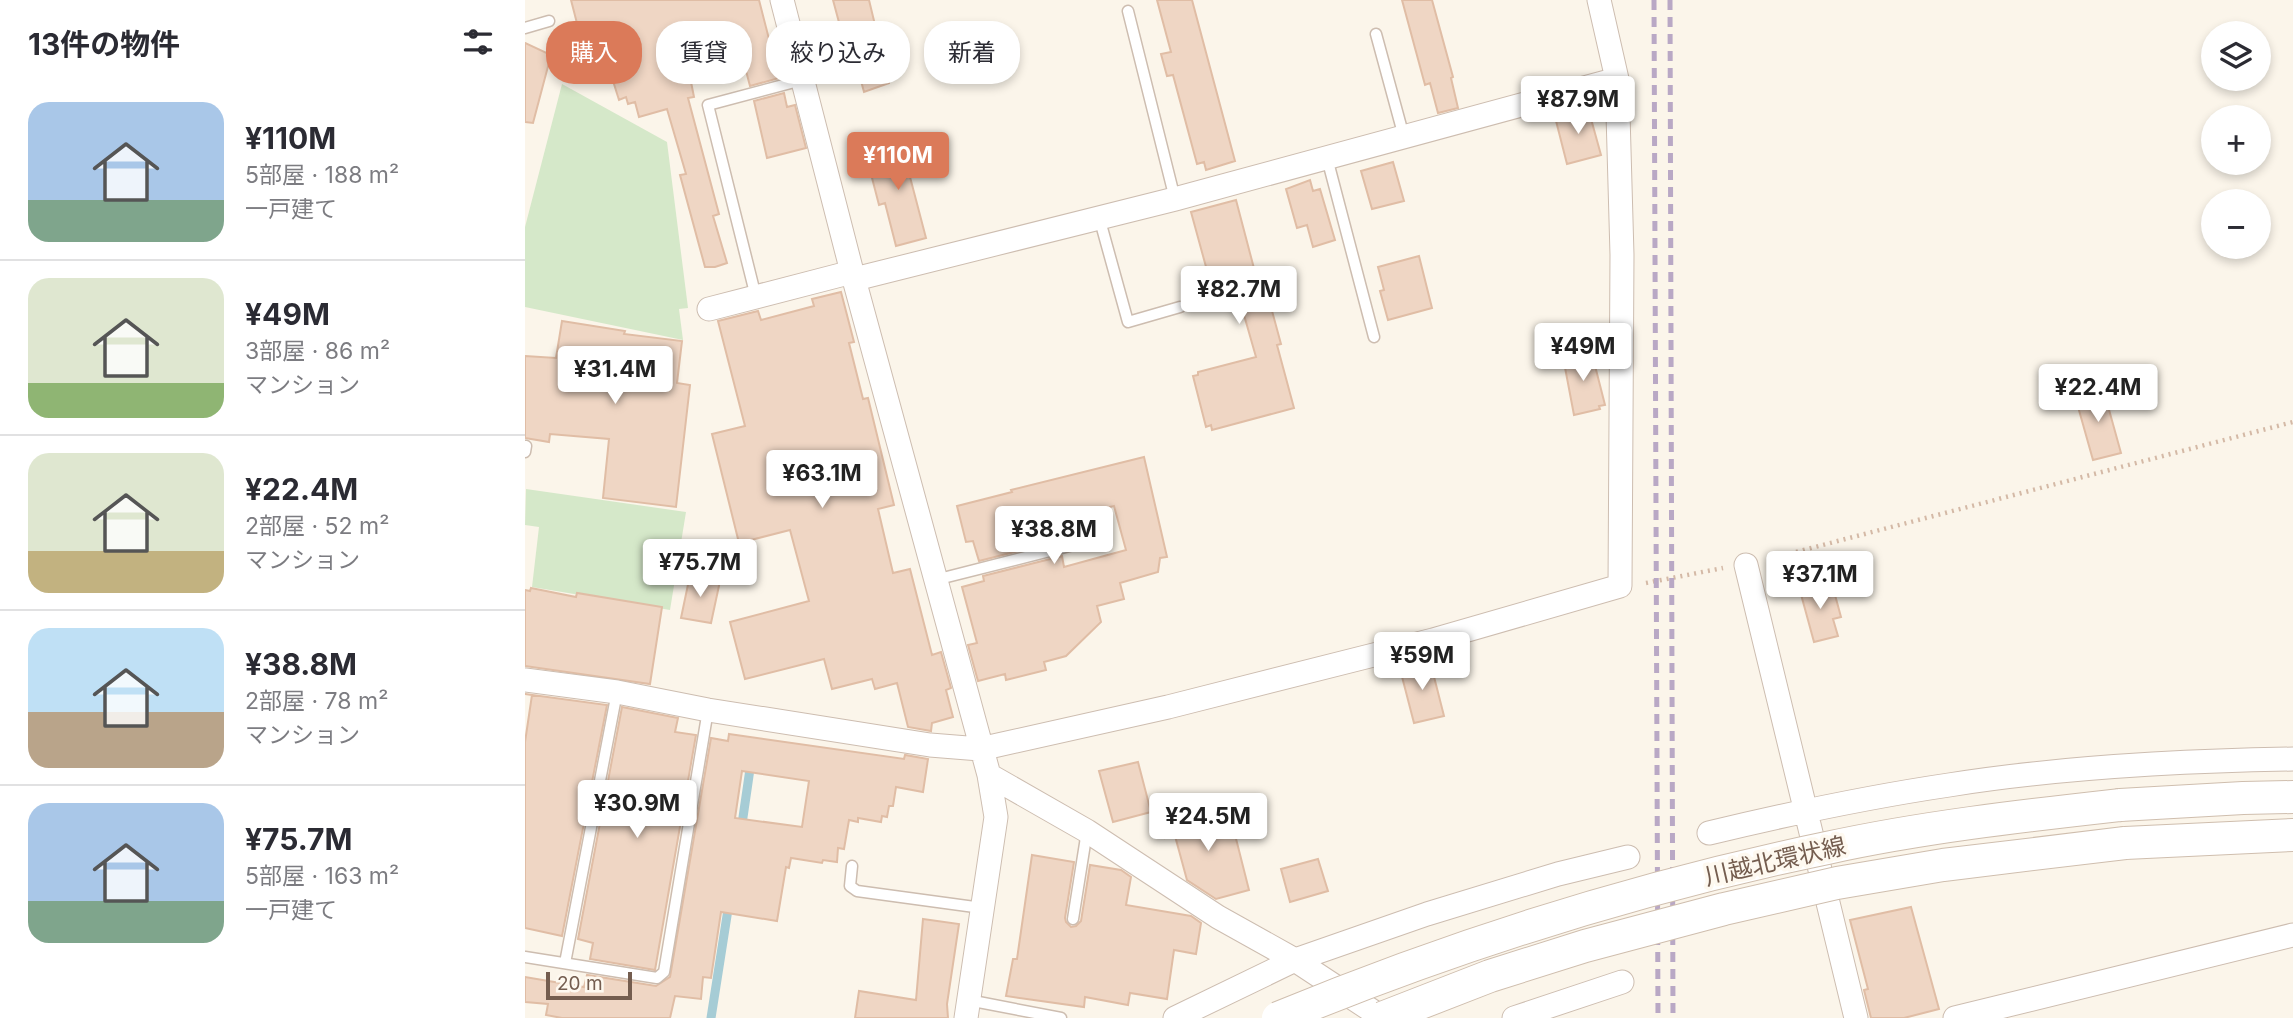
<!DOCTYPE html>
<html lang="ja">
<head>
<meta charset="utf-8">
<style>
	body { margin:0; font-family:Inter,"Noto Sans JP",sans-serif; background:#f7f7f7; color:#2b2b33; height:100vh; display:flex; flex-direction:column; font-size:26px; white-space:nowrap }
	* { box-sizing:border-box; margin:0 }
	p { font-size:23px; color:#7c7c81 }
	.icon { flex:none; width:38px; height:38px; fill:none; stroke:currentColor; stroke-width:2; stroke-linecap:round; stroke-linejoin:round }
	.map { position:relative; flex:1; overflow:hidden }
	.side { display:flex; flex-direction:column; background:#fff; width:525px }
	.side>* { flex:none }
	.banner { position:absolute; left:21px; top:21px; width:665px; height:63px; display:flex; gap:14px }
	.controls { position:absolute; left:1676px; top:21px; display:grid; gap:14px }
	.controls a { display:grid; place-items:center; width:70px; height:70px; border-radius:50%; background:#fff; box-shadow:0 4px 10px #0003; font-size:35px }
	.scale { position:absolute; left:21px; bottom:18px; width:86px; box-sizing:border-box; padding-left:7px; border:4px solid #745d4f; border-top:0; font-size:19px; line-height:24px; white-space:nowrap; color:#745d4f; -webkit-text-stroke:5px #fef9f0; paint-order:stroke }
	.price { position:absolute; translate:-50% -60px; padding:0 16px; border-radius:7px; background:#fff; color:#222; font-size:23px; line-height:46px; filter:drop-shadow(0 2px 4px #0008) }
	.price::after { content:''; position:absolute; left:50%; top:42px; width:21px; height:16px; margin-left:-10px; background:inherit; clip-path:polygon(0 0,100% 0,50% 100%) }
	.price.current { background:#db7a59; color:#fff }
	ul { padding:0; list-style:none }
	li { display:flex; align-items:center; gap:21px; height:175px; padding:0 28px }
	li+li { border-top:2px solid #e1e1e2 }
	li span { display:grid; place-items:center; flex:none; width:196px; height:140px; border-radius:21px; color:#555 }
	li>.icon { margin-inline-start:auto }
	span .icon { width:84px; height:84px; fill:#fffc; stroke-width:1 }
	li b { font-size:30px }
	h2 { display:flex; justify-content:space-between; align-items:center; height:84px; padding:0 28px; font-size:30px }
	.tag { padding:0 24px; border-radius:28px; background:#fff; box-shadow:0 4px 10px #0003; font-size:24px; line-height:63px }
	.tag.current { background:#db7a59; color:#fff }
	main { display:flex; flex:1; min-height:0 }
	.map>svg:first-child { display:block }
	.green { fill:#d5e8c9 }
	.lines { fill:none; stroke-linecap:round; stroke-linejoin:round }
	.stream { stroke:#a6ccd5; stroke-width:9 }
	.building { fill:#efd6c4; stroke:#e0bda5; stroke-width:2; fill-rule:evenodd }
	.lane-casing { stroke:#cdbdb0; stroke-width:13 }
	.street-casing { stroke:#cdbdb0; stroke-width:25 }
	.secondary-casing { stroke:#cfbeae; stroke-width:34 }
	.path { stroke:#d4b9a6; stroke-width:4.5; stroke-dasharray:2 5; stroke-linecap:butt }
	.lane { stroke:#fff; stroke-width:10 }
	.street { stroke:#fff; stroke-width:23 }
	.secondary { stroke:#fff; stroke-width:32 }
	.rail { stroke:#b9a8c5; stroke-width:5; stroke-dasharray:10 7; stroke-linecap:butt }
	.secondary-bridge-casing { stroke:#cfbeae; stroke-width:34; stroke-linecap:butt }
	.secondary-bridge { stroke:#fff; stroke-width:32 }
	.labels { text-anchor:middle; dominant-baseline:central; stroke-width:7; stroke-linejoin:round; paint-order:stroke }
	.street-label { font-size:24px; fill:#745d4f; stroke:#fef9f0 }
</style>
</head>
<body>
<main>
<section class="side">
<h2>13件の物件<svg class="icon" aria-label="filters" viewBox="0 0 24 24"><path d="M4 7h16M4 17h16"/><circle cx="9" cy="7" r="2"/><circle cx="15" cy="17" r="2"/></svg></h2>
<ul>
<li><span style="background:linear-gradient(#a9c7e8 70%,#7fa58c 0)"><svg class="icon" aria-label="home" viewBox="0 0 24 24"><path d="M3 11l9-7 9 7M6 9v11h12V9"/></svg></span><div><b>¥110M</b><p>5部屋 · 188 m²</p><p>一戸建て</p></div></li>
<li><span style="background:linear-gradient(#dfe7d0 75%,#8fb573 0)"><svg class="icon" aria-label="home" viewBox="0 0 24 24"><path d="M3 11l9-7 9 7M6 9v11h12V9"/></svg></span><div><b>¥49M</b><p>3部屋 · 86 m²</p><p>マンション</p></div></li>
<li><span style="background:linear-gradient(#dfe7d0 70%,#c2b280 0)"><svg class="icon" aria-label="home" viewBox="0 0 24 24"><path d="M3 11l9-7 9 7M6 9v11h12V9"/></svg></span><div><b>¥22.4M</b><p>2部屋 · 52 m²</p><p>マンション</p></div></li>
<li><span style="background:linear-gradient(#bfe0f5 60%,#b9a48a 0)"><svg class="icon" aria-label="home" viewBox="0 0 24 24"><path d="M3 11l9-7 9 7M6 9v11h12V9"/></svg></span><div><b>¥38.8M</b><p>2部屋 · 78 m²</p><p>マンション</p></div></li>
<li><span style="background:linear-gradient(#a9c7e8 70%,#7fa58c 0)"><svg class="icon" aria-label="home" viewBox="0 0 24 24"><path d="M3 11l9-7 9 7M6 9v11h12V9"/></svg></span><div><b>¥75.7M</b><p>5部屋 · 163 m²</p><p>一戸建て</p></div></li>
</ul>
</section>
<div class="map">
<svg width="1768" height="1018" viewBox="0 0 1768 1018">
	<rect width="100%" height="100%" fill="#fbf5ea"/>
	<path class="green" d="M37,84L142,142L163,308L154,309L158,340L0,307V227Z
		M1,489L161,512L145,610L7,587L14,527L0,525Z"/>
	<g class="lines">
		<path class="stream" d="M216,831L226,762
			M186,1018L204,903"/>
	</g>
	<path class="building" d="M46,0H234L254,78L225,86L220,67L166,82L169,97L163,98L194,214L188,216L202,263L190,267H180L155,175L161,174L142,109L114,117L110,102L103,104L101,97L94,100L83,65L64,70Z
		M308,0H344L364,83L339,92L332,66L326,67Z
		M632,0H667L710,161L681,170L679,162L672,164L648,75L642,76L636,54L646,52Z
		M877,0H907L928,77L926,78L933,108L913,113L905,83L900,85Z
		M0,43L26,55L8,123L0,122Z
		M259,93L262,107L270,105L281,148L242,158L229,101Z
		M1063,108L1076,155L1042,164L1030,117Z
		M374,135L401,238L371,246L360,203L354,205L346,174L358,171L349,141Z
		M868,162L879,201L847,209L836,171Z
		M785,180L788,191L795,189L810,240L788,247L782,225L772,228L761,189Z
		M711,200L731,276L737,274L756,344L752,345L769,408L687,430L686,425L681,427L668,376L673,375V372L731,357L715,301L692,307L666,212Z
		M894,256L907,308L863,320L855,291L859,290L853,267Z
		M316,292L329,342L324,343L338,399L343,398L369,505L353,509L368,573L385,569L407,655L416,652L426,688L421,690L428,717L407,723L406,731L383,727L372,683L350,689L347,679L307,689L299,659L220,679L205,622L284,601L265,530L214,543L187,434L220,426L193,321L233,311L236,320L289,306L287,299Z
		M37,321L100,331L99,334L157,341L152,383L165,385L151,507L78,498L84,439L25,434L24,442L0,438V356L31,358Z
		M1066,350L1080,405L1074,406L1075,409L1049,415L1038,357Z
		M1578,388L1596,453L1568,460L1550,396Z
		M619,457L642,557L635,558L633,572L595,583L599,599L572,606L576,622L541,656L519,662L521,670L481,680L480,674L453,681L443,645L452,643L437,587L459,581L458,576L537,556L539,567L601,550L589,506L528,521L533,541L454,561L448,541L441,542L432,506L487,492L486,490Z
		M165,575L195,581L186,623L156,618Z
		M1298,581L1302,597L1310,595L1316,617L1308,619L1313,636L1289,642L1274,587Z
		M6,588L51,597L52,593L137,607L125,684L0,666V590L5,591Z
		M905,661L919,716L889,723L875,669Z
		M0,694L82,705L37,936L0,928V742L7,695Z
		M97,707L153,718L150,732L171,735L130,970L65,959L68,943L53,939Z
		M204,734L379,759L380,755L403,759L398,792L371,787L368,806H364L362,817L357,816L356,822L333,818V822L324,820L319,849L313,848L312,862L298,860L297,863L266,858L264,868L261,867L252,921L196,912L186,978L178,977L176,999L150,996L145,1018H37L21,1015L23,1004L0,1002V977L59,987L62,975L131,986L145,977L186,738L203,741ZM217,771L284,781L277,827L210,818Z
		M613,762L626,812L588,822L574,771Z
		M660,810L663,822L704,811L724,890L691,899L662,880L650,836L640,838L635,816Z
		M507,855L549,862L540,918L541,922L546,927L551,926L556,921L565,865L596,870L606,877L601,905L666,916L676,923L671,954L649,950L642,999L605,993L603,1005L560,997L559,1007L481,996L488,959H492Z
		M793,859L803,891L765,902L756,869Z
		M1386,907L1414,1009L1379,1018H1346L1339,990L1343,989L1325,920Z
		M398,919L434,924L422,1004L423,1018H330L334,991L391,1000Z"/>
	<g class="lines">
		<defs>
			<path id="lane" d="M603,11L650,199
				M0,28L24,21
				M851,34L879,137
				M802,158L849,337
				M574,217L603,322L655,307
				M231,297L183,105L277,80
				M0,452L1,446
				M410,580L580,537
				M327,866L325,886L332,891L457,908
				M548,919L562,831
				M0,957L132,978L139,972L183,710
				M40,963L92,692
				M443,1000L536,1018"/>
			<path id="street" d="M257,0L327,272L464,775L471,817L441,1018
				M330,279L650,199L1092,79
				M184,309L327,272
				M1221,565L1331,1018
				M0,680L92,692L183,710L405,745L455,749L643,707L908,640L1095,586L1097,255L1092,79L1074,0
				M464,775L562,831L693,917L770,960L858,1018
				M1184,833C1263,814 1343,797 1424,785C1537,767 1653,761 1768,759
				M650,1018L770,960L902,914L1033,874L1103,857
				M989,1018L1097,982
				M1430,1018L1768,935"/>
			<path id="secondary" d="M1595,805L1718,798L1768,797
				M1600,843L1768,835"/>
		</defs>
		<use href="#lane" class="lane-casing"/>
		<use href="#street" class="street-casing"/>
		<use href="#secondary" class="secondary-casing"/>
		<path class="path" d="M1244,559L1768,422
			M1121,583L1198,568"/>
		<use href="#lane" class="lane"/>
		<use href="#street" class="street"/>
		<use href="#secondary" class="secondary"/>
		<path class="rail" d="M1129,0L1133,1018
			M1145,0L1148,1018"/>
		<defs>
			<path id="secondary-bridge" d="M753,1018C930,945 1114,887 1302,848C1398,827 1497,816 1595,805
				M857,1018L965,976L1060,946L1199,909L1312,883L1418,865L1600,843"/>
		</defs>
		<use href="#secondary-bridge" class="secondary-bridge-casing"/>
		<use href="#secondary-bridge" class="secondary-bridge"/>
	</g>
	<g class="labels">
		<g class="street-label">
			<text transform="translate(1250 861) rotate(-13)">川越北環状線</text>
		</g>
	</g>
</svg>
<div class="controls">
<a><svg class="icon" aria-label="layers" viewBox="0 0 24 24"><path d="M12 4l9 5-9 5-9-5zM3 14l9 5 9-5"/></svg></a>
<a>+</a>
<a>−</a>
</div>
<div class="scale">20 m</div>
<b class="price" style="left:1053px;top:136px">¥87.9M</b>
<b class="price current" style="left:373px;top:192px">¥110M</b>
<b class="price" style="left:714px;top:326px">¥82.7M</b>
<b class="price" style="left:1058px;top:383px">¥49M</b>
<b class="price" style="left:90px;top:406px">¥31.4M</b>
<b class="price" style="left:1573px;top:424px">¥22.4M</b>
<b class="price" style="left:297px;top:510px">¥63.1M</b>
<b class="price" style="left:529px;top:566px">¥38.8M</b>
<b class="price" style="left:175px;top:599px">¥75.7M</b>
<b class="price" style="left:1295px;top:611px">¥37.1M</b>
<b class="price" style="left:897px;top:692px">¥59M</b>
<b class="price" style="left:112px;top:840px">¥30.9M</b>
<b class="price" style="left:683px;top:853px">¥24.5M</b>
<div class="banner">
<a class="tag current">購入</a>
<a class="tag">賃貸</a>
<a class="tag">絞り込み</a>
<a class="tag">新着</a>
</div>
</div>
</main>
</body>
</html>
